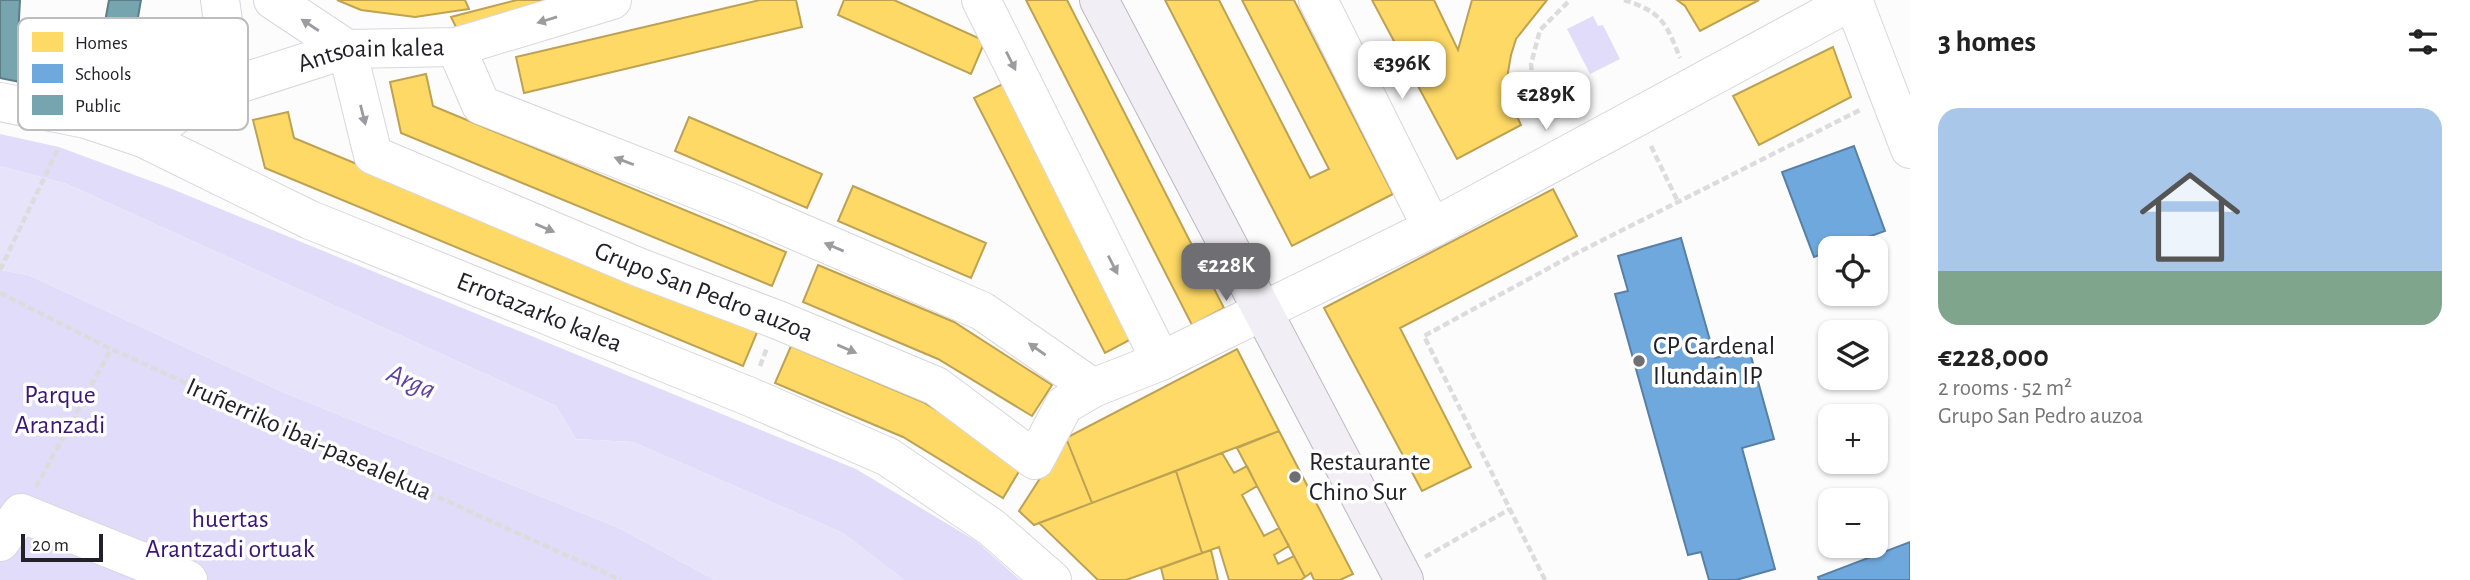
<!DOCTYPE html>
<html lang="en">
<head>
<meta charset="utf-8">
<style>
	body { margin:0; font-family:"Alegreya Sans",sans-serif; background:#f2f2f2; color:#222; height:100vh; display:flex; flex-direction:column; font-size:26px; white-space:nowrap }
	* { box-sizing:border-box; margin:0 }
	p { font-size:23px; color:#767676 }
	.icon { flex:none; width:38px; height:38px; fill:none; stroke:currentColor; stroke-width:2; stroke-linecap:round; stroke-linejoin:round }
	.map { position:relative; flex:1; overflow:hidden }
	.sheet { display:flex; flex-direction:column; background:#fff; width:560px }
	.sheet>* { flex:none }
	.buttons { position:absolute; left:1818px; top:236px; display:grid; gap:14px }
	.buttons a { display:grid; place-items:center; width:70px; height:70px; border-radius:14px; background:#fff; box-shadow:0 2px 5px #0004; font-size:35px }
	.scale { position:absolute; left:21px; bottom:18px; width:82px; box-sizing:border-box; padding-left:7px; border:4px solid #222129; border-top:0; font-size:19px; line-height:24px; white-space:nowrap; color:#222129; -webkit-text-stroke:5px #fff; paint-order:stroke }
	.price { position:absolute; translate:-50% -60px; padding:0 16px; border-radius:14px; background:#fff; color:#222; font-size:23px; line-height:46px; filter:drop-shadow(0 2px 4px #0008) }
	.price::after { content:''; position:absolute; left:50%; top:42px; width:21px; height:16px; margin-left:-10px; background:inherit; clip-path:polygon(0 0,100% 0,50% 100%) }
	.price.active { background:#6e6e73; color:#fff }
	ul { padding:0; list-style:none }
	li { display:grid; align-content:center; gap:14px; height:371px; padding:0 28px }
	li span { display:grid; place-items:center; height:217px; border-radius:21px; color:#555 }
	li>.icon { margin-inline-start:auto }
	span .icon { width:126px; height:126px; fill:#fffc; stroke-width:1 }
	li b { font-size:30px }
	h2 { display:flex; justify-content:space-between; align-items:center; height:84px; padding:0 28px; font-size:30px }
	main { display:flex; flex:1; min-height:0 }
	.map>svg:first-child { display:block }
	.green { fill:#e1dcf9 }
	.water { fill:#e7e3fb }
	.homes { fill:#ffd966; stroke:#bda254; stroke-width:2 }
	.schools { fill:#6fa8dc; stroke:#5880a6; stroke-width:2 }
	.public { fill:#76a5af; stroke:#5d7d87; stroke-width:2 }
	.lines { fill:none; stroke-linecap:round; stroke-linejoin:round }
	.minor-casing { stroke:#d8d7dd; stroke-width:40 }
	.major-casing { stroke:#bbb8c3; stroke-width:40 }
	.path { stroke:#dcdcdd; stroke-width:4.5; stroke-dasharray:7 3.5; stroke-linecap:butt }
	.minor { stroke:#fff; stroke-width:38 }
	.major { stroke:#f1eff5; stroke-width:38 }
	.oneway { fill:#9c9b9f }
	.poi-dot { fill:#6e6e73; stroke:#fff; stroke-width:2.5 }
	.labels { text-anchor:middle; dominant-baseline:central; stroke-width:7; stroke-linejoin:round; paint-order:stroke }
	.street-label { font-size:26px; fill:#222129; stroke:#fff }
	.poi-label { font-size:26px; fill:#222129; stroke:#fff; text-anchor:start }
	.park-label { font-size:26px; fill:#3a1676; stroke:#fff }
	.water-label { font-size:28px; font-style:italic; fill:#5d42a2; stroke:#fff }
	.key { fill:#fff; stroke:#bdbcbf; stroke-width:2 }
	.key-label { font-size:19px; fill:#222129 }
</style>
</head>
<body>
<main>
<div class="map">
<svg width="1910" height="580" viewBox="0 0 1910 580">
	<rect width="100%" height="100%" fill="#fcfcfc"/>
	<path class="green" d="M1593,16L1598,26L1603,25L1620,59L1590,74L1567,29Z
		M0,134L59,147L167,187L856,469L976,541L1020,580H904L843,533L633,442L576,439L556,406L67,184L0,166Z
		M0,270L28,275L285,393L619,528L715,580H0Z"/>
	<path class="water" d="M0,166L67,184L556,406L576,439L633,442L843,533L904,580H715L619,528L285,393L28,275L0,270Z"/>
	<path class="homes" d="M337,0H465L469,9L415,17L361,10Z
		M517,0H586L459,33L451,17Z
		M760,0H796L802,27L524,93L516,57Z
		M844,0H894L985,41L971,74L838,15Z
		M1026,0H1067L1224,308L1192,325Z
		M1165,0H1219L1310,178L1329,169L1242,0H1294L1393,194L1292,246Z
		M1372,0H1434L1458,50L1472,0H1547L1516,39L1511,55L1507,78L1510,101L1521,125L1457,159Z
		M1677,0H1759L1700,31L1685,6Z
		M1833,47L1851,97L1759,145L1733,96Z
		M426,74L433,106L786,252L772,286L401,133L390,82Z
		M1007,82L1137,336L1105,353L974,98Z
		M288,112L294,138L758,330L743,366L265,168L253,120Z
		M689,117L822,174L807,208L675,151Z
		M853,186L986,243L971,278L838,221Z
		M1553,189L1577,236L1400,328L1471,467L1422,491L1324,308Z
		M818,265L954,322L1052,385L1032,416L938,359L803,302Z
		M791,346L923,402L1024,463L1003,498L903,437L775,383Z
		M1237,349L1279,431L1092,503L1066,438Z
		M1279,431L1353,574L1340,580H1314L1311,573L1305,577L1237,448Z
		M1066,438L1092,503L1034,525L1019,511Z
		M1222,453L1234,473L1247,466L1257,486L1242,495L1264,536L1279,528L1289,546L1274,555L1278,564L1294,556L1305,577L1301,580H1229L1219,547L1202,553L1176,471Z
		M1176,471L1202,553L1126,580H1098L1039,523Z
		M1211,550L1218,580H1164L1161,568Z"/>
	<path class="schools" d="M1854,146L1885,231L1838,248H1830V251L1814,257L1782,172Z
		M1681,238L1715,358L1749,349L1774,439L1742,448L1775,569L1736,580H1709L1701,552L1688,555L1615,294L1628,291L1618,256Z
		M1910,542V580H1819L1818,577Z"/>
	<path class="public" d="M0,0H20L18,37L99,54L109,0H141L123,103L0,78Z"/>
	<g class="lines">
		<defs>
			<g id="minor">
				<path id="s1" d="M273,0L347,49L373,155L638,267L778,320L936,386L1035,460L1064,405L1093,388L1161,361L1432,228L1853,0"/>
				<path d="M981,0L1161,361"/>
				<path d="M1318,0L1432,228"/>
				<path d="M1853,0L1910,149"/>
				<path d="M456,47L481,105L734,204L982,311L1093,388"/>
				<path d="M204,95L223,21L220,0"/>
				<path id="s2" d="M0,102L86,119L143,138L310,220L748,396L888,457L991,527L1052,580"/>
				<path id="s3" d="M143,138L204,95L347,49L456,47L612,0"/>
				<path d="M0,542L21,513L188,580"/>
			</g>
			<path id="major" d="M1099,0L1404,580"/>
		</defs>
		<use href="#minor" class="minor-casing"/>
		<use href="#major" class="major-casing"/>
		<path class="path" d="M1624,0C1662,12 1666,23 1680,58
			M1547,130L1535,105L1531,64L1540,30L1570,0
			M1651,146L1678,202
			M0,270L59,147
			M0,293L111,349L621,580
			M760,366L767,348
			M36,487L111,349
			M1425,557L1510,509
			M1545,580L1424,336L1571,256L1860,110"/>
		<use href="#minor" class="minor"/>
		<use href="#major" class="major"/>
	</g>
	<defs><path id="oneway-solid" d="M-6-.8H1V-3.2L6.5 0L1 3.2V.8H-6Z" transform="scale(1.75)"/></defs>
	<g class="oneway">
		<use href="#oneway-solid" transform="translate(547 20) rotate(163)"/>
		<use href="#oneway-solid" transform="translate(310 25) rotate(-147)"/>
		<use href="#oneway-solid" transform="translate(1011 61) rotate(63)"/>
		<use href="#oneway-solid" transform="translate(363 115) rotate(76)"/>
		<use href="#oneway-solid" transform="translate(624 161) rotate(-159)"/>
		<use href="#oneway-solid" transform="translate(545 228) rotate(23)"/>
		<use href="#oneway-solid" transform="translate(834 247) rotate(-157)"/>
		<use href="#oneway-solid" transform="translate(1113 265) rotate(63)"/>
		<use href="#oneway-solid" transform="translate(847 349) rotate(23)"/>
		<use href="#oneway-solid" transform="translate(1037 349) rotate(-145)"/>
	</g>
	<g class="poi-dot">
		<circle cx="1639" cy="361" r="7"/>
		<circle cx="1295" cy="477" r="7"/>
	</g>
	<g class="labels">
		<g class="street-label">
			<text stroke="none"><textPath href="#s3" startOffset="248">Antsoain kalea</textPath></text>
			<text stroke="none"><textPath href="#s1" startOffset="556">Grupo San Pedro auzoa</textPath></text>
			<text stroke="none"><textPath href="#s2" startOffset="581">Errotazarko kalea</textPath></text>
			<text transform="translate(309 439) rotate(24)">Iruñerriko ibai-pasealekua</text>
		</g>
		<g class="poi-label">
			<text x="1653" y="346">CP Cardenal<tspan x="1653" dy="30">Ilundain IP</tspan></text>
			<text x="1309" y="462">Restaurante<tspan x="1309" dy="30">Chino Sur</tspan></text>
		</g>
		<g class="park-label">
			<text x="60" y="395">Parque<tspan x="60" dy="30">Aranzadi</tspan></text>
			<text x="230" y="519">huertas<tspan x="230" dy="30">Arantzadi ortuak</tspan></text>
		</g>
		<g class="water-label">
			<text transform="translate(411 382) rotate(23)">Arga</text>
		</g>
	</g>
	<rect x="18" y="18" width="230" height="112" rx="10" class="key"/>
	<rect x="32" y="32" width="31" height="20" fill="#ffd966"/>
	<rect x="32" y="64" width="31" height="19" fill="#6fa8dc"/>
	<rect x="32" y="95" width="31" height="20" fill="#76a5af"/>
	<g class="key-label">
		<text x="75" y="49">Homes</text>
		<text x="75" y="80">Schools</text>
		<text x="75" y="112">Public</text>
	</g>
</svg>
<div class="buttons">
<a><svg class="icon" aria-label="locate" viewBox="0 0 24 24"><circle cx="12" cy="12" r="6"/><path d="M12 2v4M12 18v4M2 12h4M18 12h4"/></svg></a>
<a><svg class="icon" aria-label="layers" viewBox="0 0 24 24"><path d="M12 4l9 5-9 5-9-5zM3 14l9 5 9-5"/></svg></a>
<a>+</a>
<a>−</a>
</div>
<div class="scale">20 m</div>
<b class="price" style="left:1402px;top:101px">€396K</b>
<b class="price" style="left:1546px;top:132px">€289K</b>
<b class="price active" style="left:1226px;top:303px">€228K</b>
</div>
<section class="sheet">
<h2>3 homes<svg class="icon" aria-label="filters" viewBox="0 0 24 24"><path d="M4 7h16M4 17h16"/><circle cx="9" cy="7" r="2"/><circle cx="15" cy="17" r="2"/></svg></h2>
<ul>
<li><span style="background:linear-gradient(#a9c7e8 75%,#7fa58c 0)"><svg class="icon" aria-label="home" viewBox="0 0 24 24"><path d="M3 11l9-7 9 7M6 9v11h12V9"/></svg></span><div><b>€228,000</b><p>2 rooms · 52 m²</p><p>Grupo San Pedro auzoa</p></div></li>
</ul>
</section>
</main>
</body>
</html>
